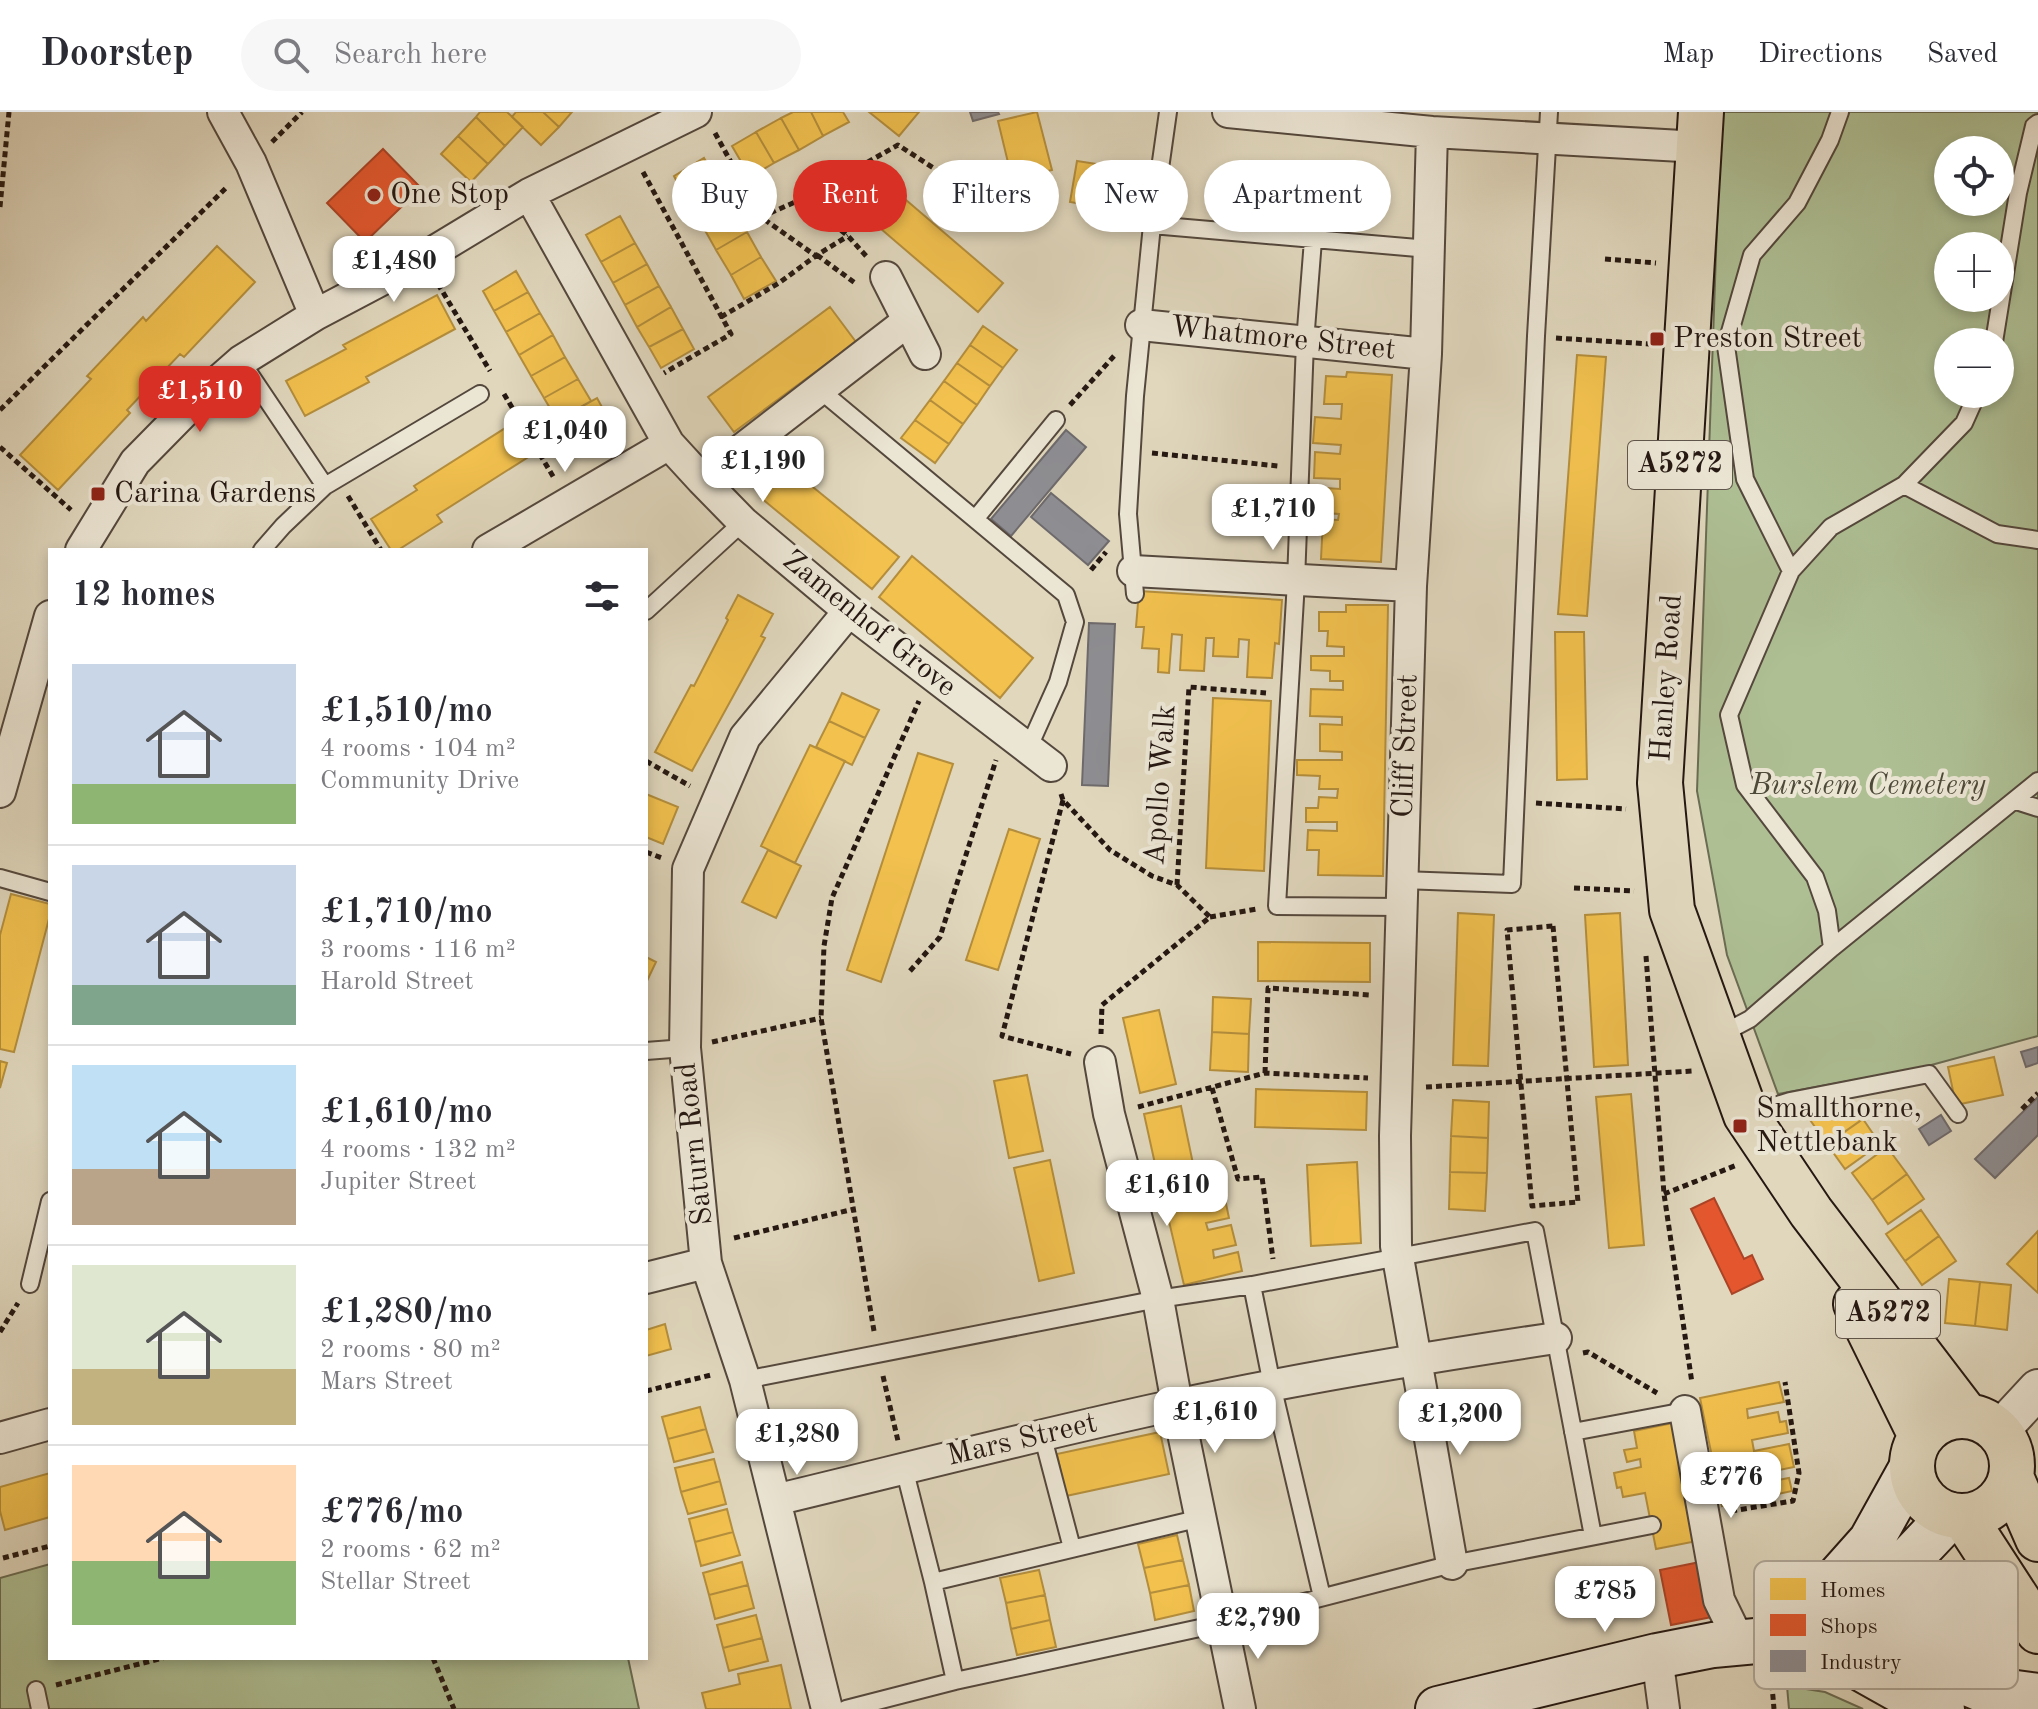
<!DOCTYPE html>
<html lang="en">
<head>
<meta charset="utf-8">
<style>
	body { margin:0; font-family:"Old Standard TT",serif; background:#f7f7f7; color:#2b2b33; height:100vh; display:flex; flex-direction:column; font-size:30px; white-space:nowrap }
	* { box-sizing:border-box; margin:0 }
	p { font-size:26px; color:#7c7c81 }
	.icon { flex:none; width:44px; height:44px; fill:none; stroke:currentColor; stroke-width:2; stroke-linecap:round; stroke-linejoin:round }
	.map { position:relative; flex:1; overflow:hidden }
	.panel { position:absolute; left:48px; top:436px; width:600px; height:1112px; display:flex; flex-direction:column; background:#fff; border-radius:0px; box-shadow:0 4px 12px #0003 }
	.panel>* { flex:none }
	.banner { position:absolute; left:672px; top:48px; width:760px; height:72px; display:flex; gap:16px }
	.controls { position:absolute; left:1934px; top:24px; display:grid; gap:16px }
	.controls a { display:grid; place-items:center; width:80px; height:80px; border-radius:50%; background:#fff; box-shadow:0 4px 12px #0003; font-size:40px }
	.price { position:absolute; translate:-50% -68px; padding:0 18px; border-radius:16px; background:#fff; color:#222; font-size:26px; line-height:52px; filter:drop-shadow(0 2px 4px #0008) }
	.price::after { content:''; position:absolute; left:50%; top:48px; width:24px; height:18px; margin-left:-12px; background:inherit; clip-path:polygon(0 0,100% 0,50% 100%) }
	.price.active { background:#d93025; color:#fff }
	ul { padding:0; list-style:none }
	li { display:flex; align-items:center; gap:24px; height:200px; padding:0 24px }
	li+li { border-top:2px solid #e1e1e2 }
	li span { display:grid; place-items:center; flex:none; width:224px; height:160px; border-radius:0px; color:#555 }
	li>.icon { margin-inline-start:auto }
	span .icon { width:96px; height:96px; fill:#fffc; stroke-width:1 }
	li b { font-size:34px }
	h2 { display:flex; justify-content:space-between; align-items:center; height:96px; padding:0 24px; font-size:34px }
	.tag { padding:0 28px; border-radius:36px; background:#fff; box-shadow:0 4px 12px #0003; font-size:28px; line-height:72px }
	.tag.active { background:#d93025; color:#fff }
	header { display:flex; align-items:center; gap:48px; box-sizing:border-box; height:112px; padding:0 40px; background:#fff; border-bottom:2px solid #e1e1e2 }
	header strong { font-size:38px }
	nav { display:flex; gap:44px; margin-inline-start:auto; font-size:28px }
	.search { width:560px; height:72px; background:#f7f7f7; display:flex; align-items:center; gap:20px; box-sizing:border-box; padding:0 28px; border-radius:44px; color:#7c7c81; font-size:30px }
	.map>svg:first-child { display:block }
	.green { fill:#aebf94; stroke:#6a6c53; stroke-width:2; fill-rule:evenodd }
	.homes { fill:#f2c14e; stroke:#b48e3c; stroke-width:2 }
	.shops { fill:#e4572e; stroke:#ab4426; stroke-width:2 }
	.industry { fill:#8d8d92; stroke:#6e6a6c; stroke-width:2 }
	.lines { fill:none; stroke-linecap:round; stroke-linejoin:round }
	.service-casing { stroke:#54483d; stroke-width:20 }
	.minor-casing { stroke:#54483d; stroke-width:34 }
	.tertiary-casing { stroke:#54483d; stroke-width:42 }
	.secondary-casing { stroke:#251812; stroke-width:48 }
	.primary-casing { stroke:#251812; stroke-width:48 }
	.path { stroke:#251812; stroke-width:5; stroke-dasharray:6 4; stroke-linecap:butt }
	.service { stroke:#ebe5d4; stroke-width:16 }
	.minor { stroke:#ebe5d4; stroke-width:30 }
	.tertiary { stroke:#ebe5d4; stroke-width:38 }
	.secondary { stroke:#ebe5d4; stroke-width:44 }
	.primary { stroke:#e0d7bd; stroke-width:44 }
	.poi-dot { fill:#8f2418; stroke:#ebe5d4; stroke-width:3 }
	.labels { text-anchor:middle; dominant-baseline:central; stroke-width:8; stroke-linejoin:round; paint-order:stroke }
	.shield { fill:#ebe5d4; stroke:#60564c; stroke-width:2 }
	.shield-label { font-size:28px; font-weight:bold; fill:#251812 }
	.poi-label { font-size:30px; fill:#251812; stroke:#ebe5d4; text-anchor:start }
	.street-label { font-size:30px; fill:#251812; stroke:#ebe5d4 }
	.park-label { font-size:30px; font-style:italic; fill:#4e4a39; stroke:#ebe5d4 }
	.key { fill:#ebe5d4; stroke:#b0a89a; stroke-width:2 }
	.key-label { font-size:22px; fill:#251812 }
</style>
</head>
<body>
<header>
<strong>Doorstep</strong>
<div class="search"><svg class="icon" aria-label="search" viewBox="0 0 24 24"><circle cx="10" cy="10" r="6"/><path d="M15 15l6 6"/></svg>Search here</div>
<nav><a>Map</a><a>Directions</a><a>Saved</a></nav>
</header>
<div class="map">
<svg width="2038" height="1597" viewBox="0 0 2038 1597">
	<rect width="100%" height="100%" fill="#e0d7bd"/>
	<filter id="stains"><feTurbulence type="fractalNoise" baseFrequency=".0025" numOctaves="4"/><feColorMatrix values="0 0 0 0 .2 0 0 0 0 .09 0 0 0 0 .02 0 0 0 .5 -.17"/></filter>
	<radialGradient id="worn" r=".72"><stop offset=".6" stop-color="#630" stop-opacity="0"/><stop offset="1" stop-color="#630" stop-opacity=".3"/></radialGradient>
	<path class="green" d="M1721,0H2038V924L1924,955L1778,982L1727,843L1697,679ZM1948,38H2000V90H1948ZM1948,134H2000V186H1948ZM1948,230H2000V282H1948Z
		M50,1452V1546H628L639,1597H0V1466Z
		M1787,1574L1825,1580L1863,1597H1789Z"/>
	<path class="homes" d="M480,0H507L523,15L505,34L476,5Z
		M516,0H543L559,15L541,33L512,5Z
		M543,0H572L559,15Z
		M793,0H811L823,24L799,38L781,6Z
		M811,0H843L849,10L823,24Z
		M869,0H919L899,24Z
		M1037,0L1052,58L1012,67L998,9Z
		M476,5L505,34L488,52L458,24Z
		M781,6L799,38L774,51L756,20Z
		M756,20L774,51L750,65L732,34Z
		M458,24L488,52L471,70L441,42Z
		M704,46L718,70L687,89L674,64Z
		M1077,49L1136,58L1129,100L1070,90Z
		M871,58L1003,171L978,200L846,87Z
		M718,70L732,95L702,113L687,89Z
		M732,95L747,120L716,138L702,113Z
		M620,104L635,131L601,150L586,123Z
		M747,120L761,145L731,163L716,138Z
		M635,131L647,152L613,171L601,150Z
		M217,134L255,170L184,245L180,242L127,298L130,301L58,378L20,343L91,267L87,264L143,205L146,209Z
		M761,145L776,169L744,187L731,163Z
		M647,152L659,174L625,193L613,171Z
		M516,159L528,180L494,199L483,179Z
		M659,174L671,195L637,215L625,193Z
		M528,180L540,201L506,220L494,199Z
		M437,183L455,217L366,265L369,270L305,304L286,269L346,237L343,233Z
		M671,195L683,217L649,235L637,215Z
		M830,195L856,230L734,320L708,285Z
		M540,201L553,223L519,243L506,220Z
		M983,214L1017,238L1003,256L970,233Z
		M683,217L694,237L661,256L649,235Z
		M553,223L565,245L531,264L519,243Z
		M970,233L1003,256L990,274L957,251Z
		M1577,243L1606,245L1587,504L1558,502Z
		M565,245L578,267L544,286L531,264Z
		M957,251L990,274L977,293L944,269Z
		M1347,260L1392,263L1381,450L1321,447L1323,407L1338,408L1339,402L1310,400L1312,375L1340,377V367L1314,366L1315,340L1340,342L1341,333L1313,331L1315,305L1341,307L1342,292H1324L1326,264L1346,265Z
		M578,267L591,289L557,308L544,286Z
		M944,269L977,293L963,312L930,288Z
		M597,286L608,306L583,320L589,331L574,339L557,308Z
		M930,288L963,312L949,332L915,308Z
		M915,308L949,332L935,351L901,326Z
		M510,313L530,344L437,403L442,410L398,438H391L371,407L417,378L414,374Z
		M787,354L899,445L872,477L761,386Z
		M912,444L1033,546L1000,586L879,485Z
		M1139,479L1282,488L1279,532L1275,531L1272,566L1247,565L1249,528L1239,527L1238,545L1213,544L1214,526H1206L1204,559L1180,558L1182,523L1172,522L1169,561L1158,560L1159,537L1142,536L1144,515H1136Z
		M738,483L773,502L761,524L765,526L692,659L655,640L691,573L694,574L728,508L726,506Z
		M1346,493H1388L1383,764L1318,763L1319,738H1307L1308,718L1337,719V710H1306V696H1318L1319,685L1337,686L1338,677H1319L1320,664L1297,663V648H1342V640L1320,639V612L1342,613V605L1310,604L1311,577L1343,578V569H1330V559L1311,558V544H1344V535L1327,534L1328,519H1319V500H1346Z
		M1555,520H1584L1587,667L1557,668Z
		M842,581L879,598L865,626L829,609Z
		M1213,586L1271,589L1264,759L1206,756Z
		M829,609L865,626L852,653L816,635Z
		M810,633L845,649L795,751L761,734Z
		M918,641L953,652L881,870L847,858Z
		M646,682L678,695L663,732L646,725Z
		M1009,717L1040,727L998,858L966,848Z
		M768,738L801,754L776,806L742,790Z
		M11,782L50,792V803L14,940L0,937V823Z
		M1458,801L1494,803L1488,954L1453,953Z
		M1620,801L1628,953L1594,955L1585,803Z
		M1258,830L1370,831V870L1258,869Z
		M646,845L656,850L646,871Z
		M1213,885L1251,887L1249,922L1212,920Z
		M1159,898L1176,972L1140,981L1123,906Z
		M1212,920L1249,922L1248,960L1210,958Z
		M1994,945L2003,983L1956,993L1948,955Z
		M0,949L7,951L0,976Z
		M1027,963L1043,1039L1009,1046L994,969Z
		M1256,977L1367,980L1366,1018L1255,1015Z
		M1843,980L1863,1007L1827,1032L1808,1005Z
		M1631,982L1644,1133L1609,1136L1596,985Z
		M1453,988L1489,990L1488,1026L1451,1024Z
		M1181,994L1197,1071L1161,1079L1144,1002Z
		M1863,1007L1880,1032L1845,1057L1827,1032Z
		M1451,1024L1488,1026L1487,1061L1450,1060Z
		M1887,1035L1907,1062L1872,1088L1852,1061Z
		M1050,1048L1074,1161L1039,1169L1014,1056Z
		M1357,1050L1361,1131L1311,1134L1307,1053Z
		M1450,1060L1487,1061L1485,1099L1449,1097Z
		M1907,1062L1924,1087L1888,1112L1872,1088Z
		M1199,1079L1202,1092L1225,1087L1229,1106L1206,1111L1208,1118L1231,1113L1236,1133L1213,1138L1214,1146L1238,1140L1242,1159L1184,1173L1164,1088Z
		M1921,1098L1939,1124L1905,1149L1886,1122Z
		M2038,1119V1181L2007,1152Z
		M1939,1124L1956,1149L1922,1173L1905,1149Z
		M1949,1167L1980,1170L1975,1214L1945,1211Z
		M1980,1170L2011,1173L2007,1218L1975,1214Z
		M665,1212L671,1237L646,1244V1218Z
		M1779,1270L1784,1290L1747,1297L1748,1306L1778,1300L1780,1310L1786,1309L1788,1321L1752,1328L1754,1339L1789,1332L1794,1355L1759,1362L1761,1371L1789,1366L1792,1379L1722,1394L1700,1286Z
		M700,1295L706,1317L668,1327L662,1305Z
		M1673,1311L1697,1429L1656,1437L1645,1381L1623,1385L1621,1375L1617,1376L1614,1361L1641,1355L1640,1347L1627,1350L1624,1338L1637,1336L1634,1319Z
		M706,1317L713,1340L674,1350L668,1327Z
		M1160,1320L1169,1362L1066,1384L1057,1342Z
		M714,1347L720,1369L681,1380L675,1356Z
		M50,1361V1405L5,1418L0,1399V1375Z
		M720,1369L726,1392L688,1402L681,1380Z
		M727,1397L733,1420L695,1430L689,1407Z
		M733,1420L740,1443L701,1454L695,1430Z
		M1177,1423L1183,1448L1144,1456L1138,1432Z
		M1183,1448L1189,1473L1150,1481L1144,1456Z
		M742,1450L748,1473L709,1483L703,1461Z
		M1039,1458L1045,1483L1006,1491L1000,1466Z
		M748,1473L754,1496L715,1507L709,1483Z
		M1189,1473L1194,1499L1155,1508L1150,1481Z
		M1045,1483L1050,1508L1011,1517L1006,1491Z
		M756,1503L762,1526L723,1536L717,1513Z
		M1050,1508L1056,1535L1017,1543L1011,1517Z
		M762,1526L768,1549L729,1559L723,1536Z
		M781,1553L791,1597H706L702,1581L740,1572L738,1562Z"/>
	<path class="shops" d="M383,37L421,76L365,130L327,91Z
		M1714,1086L1744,1147L1752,1143L1763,1167L1732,1182L1691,1097Z
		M1700,1450L1712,1505L1671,1513L1660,1458Z"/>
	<path class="industry" d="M970,0H998L999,2L973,9Z
		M1066,318L1086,335L1011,424L991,407Z
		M1051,381L1109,429L1088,453L1031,405Z
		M1089,511L1115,512L1108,674L1082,673Z
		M2038,935V951L2026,955L2021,940Z
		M2038,985V1023L1995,1066L1975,1047Z
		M1941,1003L1951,1019L1929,1033L1919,1017Z"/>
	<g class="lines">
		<defs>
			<path id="service" d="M1152,113L1429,137
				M1313,128L1305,230L1296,469L1277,794L1401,795
				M1994,230L2018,81L2034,14L2038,11
				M241,249L325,374
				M820,278L1066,483L1075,510L1058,570L1028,637
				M1904,373L1997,422L2038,428
				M976,406L1056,308
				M262,438L283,414L325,374L480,282
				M1791,459L1745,367L1726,234L1752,143L1797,91L1830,28L1840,0
				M1135,482L1128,402L1135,284L1152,113L1168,0
				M646,499L743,410
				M2016,689L2038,696
				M0,766L50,780
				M1402,768L1512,772L1536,224L1549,0
				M1832,836L1827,799L1815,765L1745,673L1729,603L1791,459L1831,415L1904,373L1964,311L1977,282
				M1718,924L1750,907L1832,836L2038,669
				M646,939L685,936
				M1747,1003L1790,989L1929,962L1958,1002
				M30,1172L50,1089
				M1252,1173L1272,1273L1322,1485
				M745,1268L1158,1187L1252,1173L1535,1119L1593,1424
				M1573,1320L1685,1299
				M1042,1322L1072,1436
				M904,1356L933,1470L955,1569
				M933,1470L1201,1406
				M36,1578L40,1597
				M846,1597L955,1569L1223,1511L1452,1452L1652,1413"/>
			<path id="minor" d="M223,0L251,51L315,203
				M1228,0L1432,20L1700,35
				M1432,20L1426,242L1411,474L1395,1024L1396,1134L1452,1452
				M529,82L669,332L702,368L743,410L849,499L1051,654
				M886,165L925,242
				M1141,213L1426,242
				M702,368L908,209
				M81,438L135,350L192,292L241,249L315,203L423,146L529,82L696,0
				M488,438L669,332
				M1133,459L1411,474
				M0,680L50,504
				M1100,950L1109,1002L1158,1187L1177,1292L1240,1597
				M646,1166L706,1151
				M1685,1299L1719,1488L1739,1529
				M0,1326L50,1312
				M775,1388C908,1356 1040,1322 1175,1293C1301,1266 1428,1245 1556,1226
				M1657,1544L1664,1597
				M827,1597L745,1268L706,1151L685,936L688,757L745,625L849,499"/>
			<path id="tertiary" d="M1999,1319L2038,1277"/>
			<path id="secondary" d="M1783,1528L1871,1429L1911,1357
				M1825,1536L1951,1403
				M1841,1545L1912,1585L1942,1597
				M1438,1597L1657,1544L1713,1533L1767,1528H1783L1825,1536L1900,1543L1979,1576L2038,1584"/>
			<path id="primary" d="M1701,0L1660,671L1672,798L1746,1003L1811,1100L1966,1303
				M1856,1192L1921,1324
				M1912 1354a50 50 0 1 1 100 0a50 50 0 1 1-100 0Z
				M2011,1365L2038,1427
				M1964,1405L2038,1519"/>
		</defs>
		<use href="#service" class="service-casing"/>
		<use href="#minor" class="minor-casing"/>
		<use href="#tertiary" class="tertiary-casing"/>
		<use href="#secondary" class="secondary-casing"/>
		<use href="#primary" class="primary-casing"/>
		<path class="path" d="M715,21L761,105L816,144
			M272,30L302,0
			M643,60L731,222L664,261
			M802,87L848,124L867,145
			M0,95L9,0
			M761,105L802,87L898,33L1028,117
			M817,143L855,171
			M1605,147L1656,151
			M438,172L490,259
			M721,205L779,171L817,143L848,124
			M1556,226L1650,232
			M504,282L554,366
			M1070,293L1114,244
			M0,298L228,74
			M0,335L71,398
			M1152,341L1278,354
			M348,384L381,438
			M1091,458L1106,440
			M646,649L690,674
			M1061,682L1063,688L1110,738L1152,764L1177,773L1210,805L1102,893L1101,922
			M1063,688L1002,924L1071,942
			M1536,691L1626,697
			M646,740L662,746
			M1177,773L1189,575L1266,581
			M1574,776L1634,779
			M1210,805L1257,797
			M1553,814L1578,1090L1532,1094L1507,818Z
			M1646,844L1664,1082L1692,1271
			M910,859L940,825L996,648
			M712,930L821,906
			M1265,961L1268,876L1370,883
			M1426,975L1692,959
			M1212,976L1238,1067L1262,1065L1273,1147
			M1138,995L1265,961L1368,966
			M2022,997L2038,981
			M1664,1082L1737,1053
			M734,1126L854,1097
			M874,1219L821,906L824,834L832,786L919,589
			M0,1220L18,1191
			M1583,1241L1588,1240L1657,1281
			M883,1264L898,1329
			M646,1279L711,1263
			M1731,1399L1793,1389L1799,1361L1785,1270
			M3,1446L50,1434
			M1913,1507L1967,1478
			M433,1546L454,1597
			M1771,1562L1774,1597
			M56,1573L163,1546"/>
		<use href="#service" class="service"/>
		<use href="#minor" class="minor"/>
		<use href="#tertiary" class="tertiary"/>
		<use href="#secondary" class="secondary"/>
		<use href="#primary" class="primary"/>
	</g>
	<g class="poi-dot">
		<circle cx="374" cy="83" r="8"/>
		<rect x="1649" y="219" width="16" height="16" rx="4"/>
		<rect x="90" y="374" width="16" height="16" rx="4"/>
		<rect x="1732" y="1006" width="16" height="16" rx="4"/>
	</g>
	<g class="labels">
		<g class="shield">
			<rect x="1628" y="329" width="104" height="48" rx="6"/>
			<rect x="1836" y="1178" width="104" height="48" rx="6"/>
		</g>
		<g class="shield-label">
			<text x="1680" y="353">A5272</text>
			<text x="1888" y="1202">A5272</text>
		</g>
		<g class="poi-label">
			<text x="390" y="83">One Stop</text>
			<text x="1673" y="227">Preston Street</text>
			<text x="114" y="382">Carina Gardens</text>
			<text x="1756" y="997">Smallthorne,<tspan x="1756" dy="34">Nettlebank</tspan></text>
		</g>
		<g class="street-label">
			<text transform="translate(1283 227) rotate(6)">Whatmore Street</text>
			<text transform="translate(869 512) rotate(39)">Zamenhof Grove</text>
			<text transform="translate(1667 566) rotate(-86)">Hanley Road</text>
			<text transform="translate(1406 634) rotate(-88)">Cliff Street</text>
			<text transform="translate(1161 673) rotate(-86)">Apollo Walk</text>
			<text transform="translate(695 1032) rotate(-96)">Saturn Road</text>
			<text transform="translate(1022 1328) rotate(-13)">Mars Street</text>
		</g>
		<g class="park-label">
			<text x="1868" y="674">Burslem Cemetery</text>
		</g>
	</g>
	<rect x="1754" y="1449" width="264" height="128" rx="12" class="key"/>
	<rect x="1770" y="1466" width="36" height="22" fill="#f2c14e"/>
	<rect x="1770" y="1502" width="36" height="22" fill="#e4572e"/>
	<rect x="1770" y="1538" width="36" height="22" fill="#8d8d92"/>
	<g class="key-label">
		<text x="1820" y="1485">Homes</text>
		<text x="1820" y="1521">Shops</text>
		<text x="1820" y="1557">Industry</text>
	</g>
	<rect width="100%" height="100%" filter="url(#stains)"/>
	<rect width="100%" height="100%" fill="url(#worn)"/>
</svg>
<div class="controls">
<a><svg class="icon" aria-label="locate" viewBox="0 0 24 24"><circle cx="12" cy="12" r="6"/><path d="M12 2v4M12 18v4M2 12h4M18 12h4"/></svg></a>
<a>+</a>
<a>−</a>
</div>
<b class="price" style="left:394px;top:192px">£1,480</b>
<b class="price active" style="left:200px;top:322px">£1,510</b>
<b class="price" style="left:565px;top:362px">£1,040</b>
<b class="price" style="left:763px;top:392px">£1,190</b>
<b class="price" style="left:1273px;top:440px">£1,710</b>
<b class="price" style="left:1167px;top:1116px">£1,610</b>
<b class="price" style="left:1215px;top:1343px">£1,610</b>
<b class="price" style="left:1460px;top:1345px">£1,200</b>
<b class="price" style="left:797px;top:1365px">£1,280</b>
<b class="price" style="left:1731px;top:1408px">£776</b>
<b class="price" style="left:1605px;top:1522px">£785</b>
<b class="price" style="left:1258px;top:1549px">£2,790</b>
<div class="banner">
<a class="tag">Buy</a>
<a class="tag active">Rent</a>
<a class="tag">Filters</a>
<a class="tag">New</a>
<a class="tag">Apartment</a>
</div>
<section class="panel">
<h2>12 homes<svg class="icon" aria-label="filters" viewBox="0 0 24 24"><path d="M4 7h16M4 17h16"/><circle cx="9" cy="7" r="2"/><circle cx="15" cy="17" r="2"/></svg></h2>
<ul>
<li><span style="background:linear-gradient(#c9d6e8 75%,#8fb573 0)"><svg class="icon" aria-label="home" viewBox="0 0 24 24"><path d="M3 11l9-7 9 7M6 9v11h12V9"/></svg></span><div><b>£1,510/mo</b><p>4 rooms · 104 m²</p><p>Community Drive</p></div></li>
<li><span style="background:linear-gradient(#c9d6e8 75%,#7fa58c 0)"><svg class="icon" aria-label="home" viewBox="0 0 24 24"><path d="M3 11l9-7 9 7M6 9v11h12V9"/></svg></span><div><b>£1,710/mo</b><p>3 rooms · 116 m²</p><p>Harold Street</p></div></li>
<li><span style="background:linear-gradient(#bfe0f5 65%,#b9a48a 0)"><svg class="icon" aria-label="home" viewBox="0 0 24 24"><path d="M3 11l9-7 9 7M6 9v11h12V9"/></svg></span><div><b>£1,610/mo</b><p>4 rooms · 132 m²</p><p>Jupiter Street</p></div></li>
<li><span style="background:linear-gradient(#dfe7d0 65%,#c2b280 0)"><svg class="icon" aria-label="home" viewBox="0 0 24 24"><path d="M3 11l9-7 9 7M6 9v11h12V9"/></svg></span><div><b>£1,280/mo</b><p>2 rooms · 80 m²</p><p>Mars Street</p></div></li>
<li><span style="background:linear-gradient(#ffd9b3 60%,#8fb573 0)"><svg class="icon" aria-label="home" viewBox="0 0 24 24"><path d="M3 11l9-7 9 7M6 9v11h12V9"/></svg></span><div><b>£776/mo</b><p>2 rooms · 62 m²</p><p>Stellar Street</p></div></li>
</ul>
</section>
</div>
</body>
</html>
